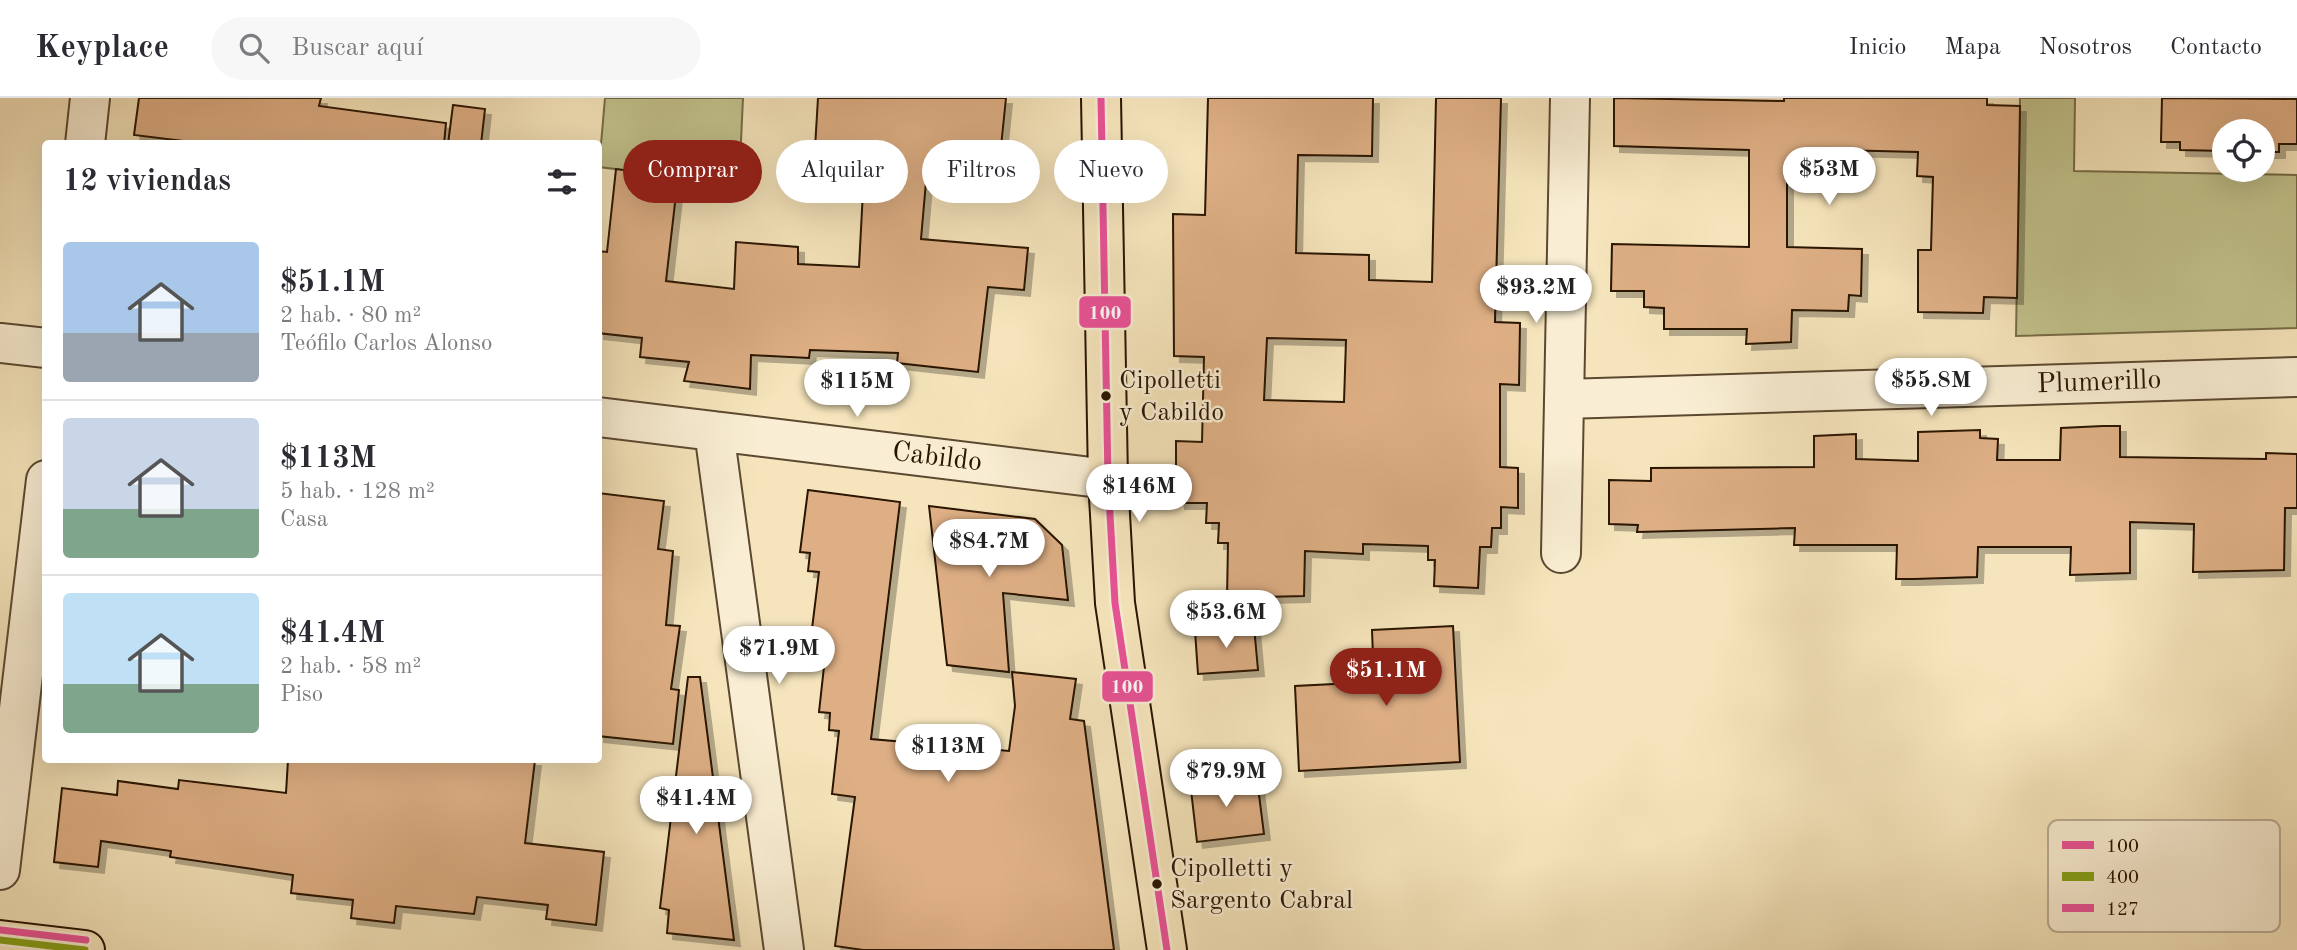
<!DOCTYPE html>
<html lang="es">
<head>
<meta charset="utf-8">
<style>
	body { margin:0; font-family:"Old Standard TT",serif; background:#f7f7f7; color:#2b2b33; height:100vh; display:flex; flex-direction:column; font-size:26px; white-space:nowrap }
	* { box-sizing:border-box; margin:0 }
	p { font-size:23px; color:#7c7c81 }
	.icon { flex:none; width:38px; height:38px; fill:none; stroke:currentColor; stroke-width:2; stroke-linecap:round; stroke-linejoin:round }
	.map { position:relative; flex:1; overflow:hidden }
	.panel { position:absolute; left:42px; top:42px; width:560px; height:623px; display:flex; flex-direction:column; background:#fff; border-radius:7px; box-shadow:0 7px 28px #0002 }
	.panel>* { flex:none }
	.top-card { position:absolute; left:623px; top:42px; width:665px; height:63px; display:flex; gap:14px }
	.buttons { position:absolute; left:2212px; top:21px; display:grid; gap:14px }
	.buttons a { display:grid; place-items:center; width:63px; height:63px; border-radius:50%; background:#fff; box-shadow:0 7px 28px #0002; font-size:35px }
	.price { position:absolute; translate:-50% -60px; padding:0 16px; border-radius:24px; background:#fff; color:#222; font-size:23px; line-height:46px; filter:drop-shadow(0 2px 4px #0008) }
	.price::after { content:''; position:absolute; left:50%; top:42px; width:21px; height:16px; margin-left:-10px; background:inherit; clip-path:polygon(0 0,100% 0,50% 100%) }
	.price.active { background:#8f2418; color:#fff }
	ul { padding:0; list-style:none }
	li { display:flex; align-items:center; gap:21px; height:175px; padding:0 21px }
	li+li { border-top:2px solid #e1e1e2 }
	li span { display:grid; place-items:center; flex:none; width:196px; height:140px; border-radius:7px; color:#555 }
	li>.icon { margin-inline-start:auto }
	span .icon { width:84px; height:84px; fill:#fffc; stroke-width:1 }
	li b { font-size:30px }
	h2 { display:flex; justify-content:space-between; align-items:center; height:84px; padding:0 21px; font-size:30px }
	.tag { padding:0 24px; border-radius:32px; background:#fff; box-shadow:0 7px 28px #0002; font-size:24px; line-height:63px }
	.tag.active { background:#8f2418; color:#fff }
	header { display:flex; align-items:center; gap:42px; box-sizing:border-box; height:98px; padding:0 35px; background:#fff; border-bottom:2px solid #e1e1e2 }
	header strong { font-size:33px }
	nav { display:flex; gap:38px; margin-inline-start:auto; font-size:24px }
	.search { width:490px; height:63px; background:#f7f7f7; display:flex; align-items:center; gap:18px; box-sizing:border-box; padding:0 24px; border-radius:38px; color:#7c7c81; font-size:26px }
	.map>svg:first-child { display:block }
	.green { fill:#c2c38d; stroke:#766c47; stroke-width:2 }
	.building { fill:#deaf85; stroke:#291401; stroke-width:2; fill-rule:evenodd; filter:url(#shadow) }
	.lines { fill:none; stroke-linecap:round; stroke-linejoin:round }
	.minor-casing { stroke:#5c4830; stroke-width:42 }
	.major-casing { stroke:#291401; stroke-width:42 }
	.minor { stroke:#f9eed3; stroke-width:38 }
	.major { stroke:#f6e5bc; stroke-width:38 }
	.bus-1-casing { stroke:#f9eed3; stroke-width:12 }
	.bus-2-casing { stroke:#f9eed3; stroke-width:12 }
	.bus-3-casing { stroke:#f9eed3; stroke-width:12 }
	.bus-1 { stroke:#e95297; stroke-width:7 }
	.bus-2 { stroke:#85a017; stroke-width:7 }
	.bus-3 { stroke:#e95297; stroke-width:7 }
	.bus-dot { fill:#291401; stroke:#f9eed3; stroke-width:2.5 }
	.labels { text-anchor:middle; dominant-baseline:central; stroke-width:5; stroke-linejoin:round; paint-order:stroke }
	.bus-label { font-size:26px; fill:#291401; stroke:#f9eed3; text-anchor:start }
	.street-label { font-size:28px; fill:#291401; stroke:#f9eed3 }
	.key { fill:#f9eed3; stroke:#bbad94; stroke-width:2 }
	.key-label { font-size:19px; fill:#291401 }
	.line-badge { stroke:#f9eed3; stroke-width:2.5 }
	.badge-label { font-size:19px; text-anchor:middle; font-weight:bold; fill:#fff }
</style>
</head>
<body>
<header>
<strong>Keyplace</strong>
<div class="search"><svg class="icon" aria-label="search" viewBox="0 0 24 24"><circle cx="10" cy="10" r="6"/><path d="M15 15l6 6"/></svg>Buscar aquí</div>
<nav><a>Inicio</a><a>Mapa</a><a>Nosotros</a><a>Contacto</a></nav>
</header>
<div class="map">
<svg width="2297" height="852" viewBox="0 0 2297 852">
	<defs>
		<filter id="shadow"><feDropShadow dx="6" dy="6" stdDeviation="0" flood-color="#0004"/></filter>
	</defs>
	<rect width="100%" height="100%" fill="#f6e5bc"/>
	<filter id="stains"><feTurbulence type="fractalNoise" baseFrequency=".00286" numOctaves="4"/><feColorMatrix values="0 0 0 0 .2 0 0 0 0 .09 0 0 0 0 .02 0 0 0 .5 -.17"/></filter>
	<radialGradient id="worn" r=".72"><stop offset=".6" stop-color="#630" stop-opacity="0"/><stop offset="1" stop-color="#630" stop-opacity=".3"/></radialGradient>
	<path class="green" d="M605,0H743L739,86L599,69Z
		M2020,0H2075L2074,73L2297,77V230L2016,238Z"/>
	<path class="building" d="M139,0H321L319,8L446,25L444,46H208L134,37Z
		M818,0H1006L999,68L928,61L921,141L1028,150L1024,192L988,189L978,274L897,265L898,255L810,252L809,260L751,257L750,291L684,283L689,264L640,259L642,240L598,235V153L607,154L616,71L678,79L666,183L734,191L736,144L798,149V166L859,169L865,55L815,50Z
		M1208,0H1373L1372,58L1298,57L1296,155L1369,157V182L1432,184L1436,0H1501L1495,224L1520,225L1519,287L1500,286V369L1518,370V410L1501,409V430H1492L1491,449H1480L1478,490L1434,488L1435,462H1428V448L1363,446V456L1305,453L1304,498L1227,500L1228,445H1218L1219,425H1206L1207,405H1179L1176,372V343L1202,344L1204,259L1174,258L1173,116L1205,117ZM1267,240L1346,242L1344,304L1264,302Z
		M1614,0L1784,3V0H1987V7L2020,8L2017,200L1984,199L1983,215L1918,214V152H1931L1933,79L1917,78L1918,54L1837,52V64L1787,63V149L1862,151L1861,198L1849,197L1848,213L1792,212L1791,244L1746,246L1747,231H1664V210L1644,209V193H1611L1612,146L1749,149V52L1614,48Z
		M2162,0L2297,1V46H2279V54H2263V33H2224V53L2180,52V44H2161Z
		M453,7L485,11L481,46H448Z
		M2103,328H2120V359L2266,361V355L2297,356V410H2285L2284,472L2193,474L2194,426L2130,424V475L2070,477L2071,449H1978L1977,479L1914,481H1896L1897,447H1794L1795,430L1637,434L1638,427L1609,426V382L1651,383V370L1814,369V338L1856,336V361L1918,363V334L1980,332V340L1998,341L1997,362H2060L2061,330Z
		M808,392L900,404L871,641L1009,653L1015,608L1012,574L1076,581L1070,621L1084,623L1114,852H863L835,848L855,699L832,696L839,633L829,632L830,615L819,614L827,541L811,539L819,474L808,473L810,455L800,454Z
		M598,395L664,403L658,451L673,453L666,527L680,528L671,591L679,592L673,646L598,638Z
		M929,408L1035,421L1062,447L1068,502L1003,495L1009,574L947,567Z
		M1254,528L1258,572L1198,576L1195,533Z
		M1453,528L1460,664L1299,673L1295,588L1374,584L1372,532Z
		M688,579H700L734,842L667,835L669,812L660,810Z
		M288,662H535L525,745L604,754L596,827L546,821L548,807L477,799L474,816L396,808L394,825L351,820L353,802L291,795L293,777L170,759L171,753L101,743L98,769L54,764L62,690L117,697L118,683L178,691L179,682L286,695Z
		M1227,678L1228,684L1257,681L1264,736L1197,744L1190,683Z"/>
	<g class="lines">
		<defs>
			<path id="minor" d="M85,46L90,0
				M0,245L46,250
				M1564,301L2297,279
				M598,319L1108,381
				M714,333L784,852
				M1561,455L1570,0
				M0,772L46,382"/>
			<path id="major" d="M1101,0L1108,381L1115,505L1167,852
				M0,842L85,852"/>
		</defs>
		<use href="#minor" class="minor-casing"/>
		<use href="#major" class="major-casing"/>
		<use href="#minor" class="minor"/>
		<use href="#major" class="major"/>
		<defs>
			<path id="bus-1" d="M1101,0L1108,381L1115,505L1167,852"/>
			<path id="bus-2" d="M0,842L85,852"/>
			<path id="bus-3" d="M1,832L86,842"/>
		</defs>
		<use href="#bus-1" class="bus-1-casing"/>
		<use href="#bus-2" class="bus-2-casing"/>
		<use href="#bus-3" class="bus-3-casing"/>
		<use href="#bus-1" class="bus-1"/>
		<use href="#bus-2" class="bus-2"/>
		<use href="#bus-3" class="bus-3"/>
	</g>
	<g class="bus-dot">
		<circle cx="1106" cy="298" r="6"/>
		<circle cx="1157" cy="786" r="6"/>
	</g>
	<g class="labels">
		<g class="bus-label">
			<text x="1119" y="283">Cipolletti<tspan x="1119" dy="32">y Cabildo</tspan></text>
			<text x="1170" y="771">Cipolletti y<tspan x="1170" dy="32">Sargento Cabral</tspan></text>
		</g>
		<g class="street-label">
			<text transform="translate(2099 285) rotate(-2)">Plumerillo</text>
			<text transform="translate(937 360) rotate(7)">Cabildo</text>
		</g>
	</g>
	<rect x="2048" y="722" width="232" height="112" rx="10" class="key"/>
	<rect x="2062" y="743" width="32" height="8" fill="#e95297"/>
	<rect x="2062" y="774" width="32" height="9" fill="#85a017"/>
	<rect x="2062" y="806" width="32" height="8" fill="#e95297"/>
	<g class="key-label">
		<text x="2106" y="754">100</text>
		<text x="2106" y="785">400</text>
		<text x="2106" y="817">127</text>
	</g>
	<g class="line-badge">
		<rect x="1078" y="197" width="54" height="34" rx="7" fill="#e95297"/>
		<rect x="1101" y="572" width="53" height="33" rx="7" fill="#e95297"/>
	</g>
	<g class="badge-label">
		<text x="1105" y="221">100</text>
		<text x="1127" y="595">100</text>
	</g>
	<rect width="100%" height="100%" filter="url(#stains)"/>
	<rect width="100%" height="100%" fill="url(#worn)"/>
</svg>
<div class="buttons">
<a><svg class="icon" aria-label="locate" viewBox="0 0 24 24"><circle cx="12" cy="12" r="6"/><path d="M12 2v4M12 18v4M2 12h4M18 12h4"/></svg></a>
</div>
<b class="price" style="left:1829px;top:109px">$53M</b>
<b class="price" style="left:1536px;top:227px">$93.2M</b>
<b class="price" style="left:1931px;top:320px">$55.8M</b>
<b class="price" style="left:857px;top:321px">$115M</b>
<b class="price" style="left:1139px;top:426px">$146M</b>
<b class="price" style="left:989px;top:481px">$84.7M</b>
<b class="price" style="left:1226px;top:552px">$53.6M</b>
<b class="price" style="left:779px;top:588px">$71.9M</b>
<b class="price active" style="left:1386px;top:610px">$51.1M</b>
<b class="price" style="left:948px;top:686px">$113M</b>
<b class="price" style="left:1226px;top:711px">$79.9M</b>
<b class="price" style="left:696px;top:738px">$41.4M</b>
<div class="top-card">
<a class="tag active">Comprar</a>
<a class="tag">Alquilar</a>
<a class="tag">Filtros</a>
<a class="tag">Nuevo</a>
</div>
<section class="panel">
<h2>12 viviendas<svg class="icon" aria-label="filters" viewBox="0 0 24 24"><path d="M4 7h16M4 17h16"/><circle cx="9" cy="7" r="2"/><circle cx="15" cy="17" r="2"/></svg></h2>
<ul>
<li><span style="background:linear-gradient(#a9c7e8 65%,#9aa5b1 0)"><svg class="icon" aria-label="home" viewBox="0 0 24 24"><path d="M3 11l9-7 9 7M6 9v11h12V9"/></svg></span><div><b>$51.1M</b><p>2 hab. · 80 m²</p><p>Teófilo Carlos Alonso</p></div></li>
<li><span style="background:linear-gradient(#c9d6e8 65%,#7fa58c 0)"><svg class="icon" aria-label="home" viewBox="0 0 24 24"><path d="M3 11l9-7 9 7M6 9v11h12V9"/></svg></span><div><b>$113M</b><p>5 hab. · 128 m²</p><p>Casa</p></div></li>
<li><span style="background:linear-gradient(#bfe0f5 65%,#7fa58c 0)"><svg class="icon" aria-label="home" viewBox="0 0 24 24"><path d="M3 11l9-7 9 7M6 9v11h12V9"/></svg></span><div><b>$41.4M</b><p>2 hab. · 58 m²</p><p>Piso</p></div></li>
</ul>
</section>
</div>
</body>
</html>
